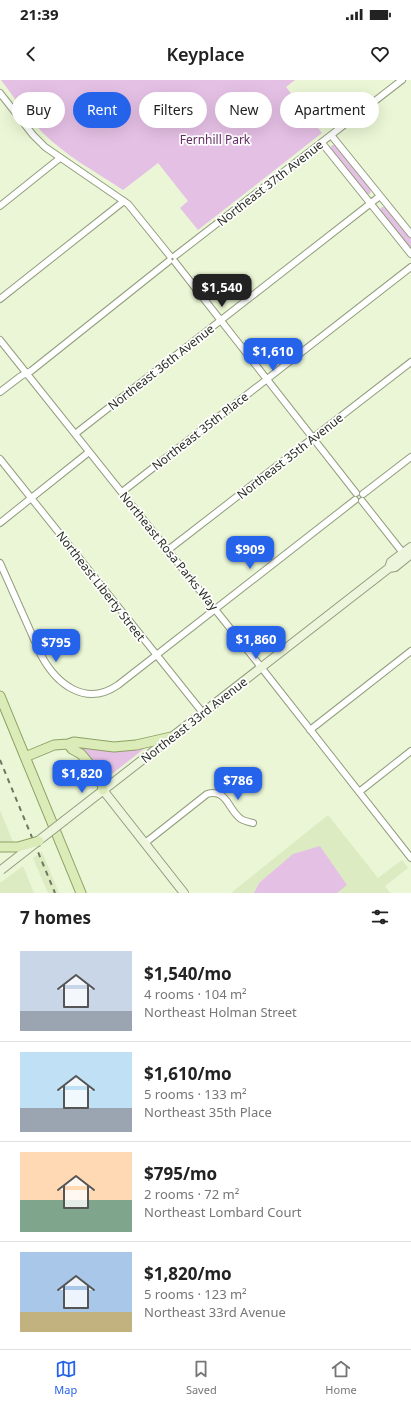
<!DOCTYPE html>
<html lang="en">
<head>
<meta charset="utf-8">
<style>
	body { margin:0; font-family:"Noto Sans",sans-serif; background:#f6f6f6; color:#222; height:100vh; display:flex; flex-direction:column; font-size:15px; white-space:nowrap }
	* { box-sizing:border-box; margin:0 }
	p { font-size:13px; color:#767676 }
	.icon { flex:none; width:22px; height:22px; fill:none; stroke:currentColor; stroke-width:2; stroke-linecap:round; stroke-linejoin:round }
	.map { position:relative; height:813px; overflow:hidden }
	.panel { display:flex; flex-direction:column; background:#fff; flex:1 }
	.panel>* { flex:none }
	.hud { position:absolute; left:12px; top:12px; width:387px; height:36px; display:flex; gap:8px }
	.price { position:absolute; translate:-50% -34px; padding:0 9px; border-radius:8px; background:#2563eb; color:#fff; font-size:13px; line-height:26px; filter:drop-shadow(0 1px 2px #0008) }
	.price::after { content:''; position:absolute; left:50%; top:24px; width:12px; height:9px; margin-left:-6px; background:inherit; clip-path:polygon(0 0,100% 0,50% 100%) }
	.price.on { background:#222; color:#fff }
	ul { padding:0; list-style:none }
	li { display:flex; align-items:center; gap:12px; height:100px; padding:0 20px }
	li+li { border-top:1px solid #e0e0e0 }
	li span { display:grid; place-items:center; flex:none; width:112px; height:80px; border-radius:0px; color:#555 }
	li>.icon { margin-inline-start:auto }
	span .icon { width:48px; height:48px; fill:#fffc; stroke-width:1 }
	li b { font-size:17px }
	h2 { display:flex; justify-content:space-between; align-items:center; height:48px; padding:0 20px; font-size:17px }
	.pill { padding:0 14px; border-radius:18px; background:#fff; box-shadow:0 4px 16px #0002; font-size:14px; line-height:36px }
	.pill.on { background:#2563eb; color:#fff }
	.status { display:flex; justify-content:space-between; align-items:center; height:28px; padding:0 20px; background:#fff; direction:ltr }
	.status svg { height:11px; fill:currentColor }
	header { display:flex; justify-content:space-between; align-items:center; height:52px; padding:0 20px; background:#fff; font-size:18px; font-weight:600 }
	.dock { display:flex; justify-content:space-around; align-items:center; height:56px; border-top:1px solid #e0e0e0; background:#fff; font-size:11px; color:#767676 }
	.dock a { display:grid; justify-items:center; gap:2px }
	.dock .on { color:#2563eb }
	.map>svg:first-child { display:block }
	.built { fill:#dcebc2 }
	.green { fill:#e5c0e5 }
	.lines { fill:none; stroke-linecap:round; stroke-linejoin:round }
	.street-casing { stroke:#939e7f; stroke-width:8 }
	.secondary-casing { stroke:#939e7f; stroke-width:10 }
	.primary-casing { stroke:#8ea165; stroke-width:11 }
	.street { stroke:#fff; stroke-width:6 }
	.secondary { stroke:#edf6dc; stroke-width:8 }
	.primary { stroke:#dcecb9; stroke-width:9 }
	.rail { stroke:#6f7662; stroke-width:2; stroke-dasharray:5 5; stroke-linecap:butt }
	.secondary-bridge-casing { stroke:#939e7f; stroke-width:10; stroke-linecap:butt }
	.primary-bridge-casing { stroke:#8ea165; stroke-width:11; stroke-linecap:butt }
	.secondary-bridge { stroke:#edf6dc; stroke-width:8 }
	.primary-bridge { stroke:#dcecb9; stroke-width:9 }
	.labels { text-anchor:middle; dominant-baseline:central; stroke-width:3.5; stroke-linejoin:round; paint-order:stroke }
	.park-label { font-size:12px; fill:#652f66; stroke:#fff }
	.street-label { font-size:12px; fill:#292d21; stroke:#fff }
</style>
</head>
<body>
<div class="status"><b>21:39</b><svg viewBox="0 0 49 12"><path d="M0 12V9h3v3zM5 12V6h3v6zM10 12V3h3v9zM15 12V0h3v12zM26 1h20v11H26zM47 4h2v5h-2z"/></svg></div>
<header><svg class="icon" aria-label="back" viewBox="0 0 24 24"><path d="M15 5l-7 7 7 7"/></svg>Keyplace<svg class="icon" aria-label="heart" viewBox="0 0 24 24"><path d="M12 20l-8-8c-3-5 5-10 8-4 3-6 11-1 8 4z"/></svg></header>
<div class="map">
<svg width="411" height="813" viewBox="0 0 411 813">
	<rect width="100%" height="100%" fill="#eaf6d5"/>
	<path class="built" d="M0,730L13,762L8,764L0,762Z
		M328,735L378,798L402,780L408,788L385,806L390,813H231Z
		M42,772L59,813H48L33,778Z
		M23,786L34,813H0V803Z"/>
	<path class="green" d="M1,0H295L286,7L322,53L198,150L180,128L188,121L158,83L123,110C96,92 66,76 43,53C27,37 15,18 1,0Z
		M332,65H336L338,67L371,109L370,114H366L332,71L330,68Z
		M382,127H386L411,159V171L379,131Z
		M75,665L145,667V668L107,698H105Z
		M320,766L347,805L337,813H254L259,803L293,774Z"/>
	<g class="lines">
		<defs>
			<path id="street" d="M0,13L33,55L45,67L128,124L170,176
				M331,55L411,154
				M322,63L411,174
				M0,126L60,78
				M175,176L402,0
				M175,182L356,413
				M0,219L124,121
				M0,260L257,582L411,778
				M0,312L21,296L31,291L169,181
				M75,354L380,116
				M0,379L203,633
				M122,412L411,187
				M363,414L411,377
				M362,421L403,473
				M0,443L89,372
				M168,470L411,282
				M0,483L41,575C57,605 86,627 118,605L355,420
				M310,650L411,571
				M359,712L411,671
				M145,763L207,714C227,708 228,730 241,739C244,741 249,742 253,743"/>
			<path id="secondary" d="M389,488L391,482L411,467
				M103,710L184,813
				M65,740L389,488L395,487L411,474"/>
			<path id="primary" d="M0,616L81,813
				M68,664L72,669L81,674L101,698L103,710
				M25,677L54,665L68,664L74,662L114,667L136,665L171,657"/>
		</defs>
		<use href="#street" class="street-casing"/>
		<use href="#secondary" class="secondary-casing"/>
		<use href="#primary" class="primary-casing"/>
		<use href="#street" class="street"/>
		<use href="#secondary" class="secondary"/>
		<use href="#primary" class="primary"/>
		<path class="rail" d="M0,680L55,813"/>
		<defs>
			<path id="secondary-bridge" d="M1,790L65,740"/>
			<path id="primary-bridge" d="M0,767H18L39,761"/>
		</defs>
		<use href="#secondary-bridge" class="secondary-bridge-casing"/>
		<use href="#primary-bridge" class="primary-bridge-casing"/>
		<use href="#secondary-bridge" class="secondary-bridge"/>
		<use href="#primary-bridge" class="primary-bridge"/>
	</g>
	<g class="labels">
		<g class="park-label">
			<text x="215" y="59">Fernhill Park</text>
		</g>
		<g class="street-label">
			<text transform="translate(270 103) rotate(-38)">Northeast 37th Avenue</text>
			<text transform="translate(161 287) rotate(-38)">Northeast 36th Avenue</text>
			<text transform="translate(200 351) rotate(-38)">Northeast 35th Place</text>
			<text transform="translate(290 376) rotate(-38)">Northeast 35th Avenue</text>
			<text transform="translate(169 471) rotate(51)">Northeast Rosa Parks Way</text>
			<text transform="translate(101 506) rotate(52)">Northeast Liberty Street</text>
			<text transform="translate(194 640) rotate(-38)">Northeast 33rd Avenue</text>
		</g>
	</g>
</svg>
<b class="price on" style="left:222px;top:228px">$1,540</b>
<b class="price" style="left:273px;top:292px">$1,610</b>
<b class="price" style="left:250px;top:490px">$909</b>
<b class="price" style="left:256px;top:580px">$1,860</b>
<b class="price" style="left:56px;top:583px">$795</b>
<b class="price" style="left:82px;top:714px">$1,820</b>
<b class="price" style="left:238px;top:721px">$786</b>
<div class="hud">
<a class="pill">Buy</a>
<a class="pill on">Rent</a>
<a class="pill">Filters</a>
<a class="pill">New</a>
<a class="pill">Apartment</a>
</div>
</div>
<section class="panel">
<h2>7 homes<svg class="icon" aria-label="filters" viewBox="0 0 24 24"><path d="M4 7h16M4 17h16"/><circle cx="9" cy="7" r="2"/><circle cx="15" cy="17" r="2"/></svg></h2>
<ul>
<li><span style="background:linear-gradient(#c9d6e8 75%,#9aa5b1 0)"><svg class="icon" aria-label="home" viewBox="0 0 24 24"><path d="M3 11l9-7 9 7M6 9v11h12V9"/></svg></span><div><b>$1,540/mo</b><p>4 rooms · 104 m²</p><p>Northeast Holman Street</p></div></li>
<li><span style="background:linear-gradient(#bfe0f5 70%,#9aa5b1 0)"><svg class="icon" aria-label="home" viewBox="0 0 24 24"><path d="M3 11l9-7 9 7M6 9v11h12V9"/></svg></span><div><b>$1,610/mo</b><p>5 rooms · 133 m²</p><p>Northeast 35th Place</p></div></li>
<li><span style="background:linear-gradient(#ffd9b3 60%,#7fa58c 0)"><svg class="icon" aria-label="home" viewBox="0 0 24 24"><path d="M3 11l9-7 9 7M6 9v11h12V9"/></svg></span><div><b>$795/mo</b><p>2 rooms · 72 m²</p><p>Northeast Lombard Court</p></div></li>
<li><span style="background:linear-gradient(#a9c7e8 75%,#c2b280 0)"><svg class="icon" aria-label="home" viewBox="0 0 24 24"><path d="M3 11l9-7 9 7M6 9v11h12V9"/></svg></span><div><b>$1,820/mo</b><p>5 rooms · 123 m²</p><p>Northeast 33rd Avenue</p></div></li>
</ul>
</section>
<nav class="dock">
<a class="on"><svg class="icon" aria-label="map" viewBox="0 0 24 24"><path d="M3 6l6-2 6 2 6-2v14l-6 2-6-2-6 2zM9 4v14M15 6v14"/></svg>Map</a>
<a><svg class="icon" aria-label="saved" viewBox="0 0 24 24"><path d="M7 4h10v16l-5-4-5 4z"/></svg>Saved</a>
<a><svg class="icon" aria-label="home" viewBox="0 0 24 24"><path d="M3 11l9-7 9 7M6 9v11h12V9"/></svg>Home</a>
</nav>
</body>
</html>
